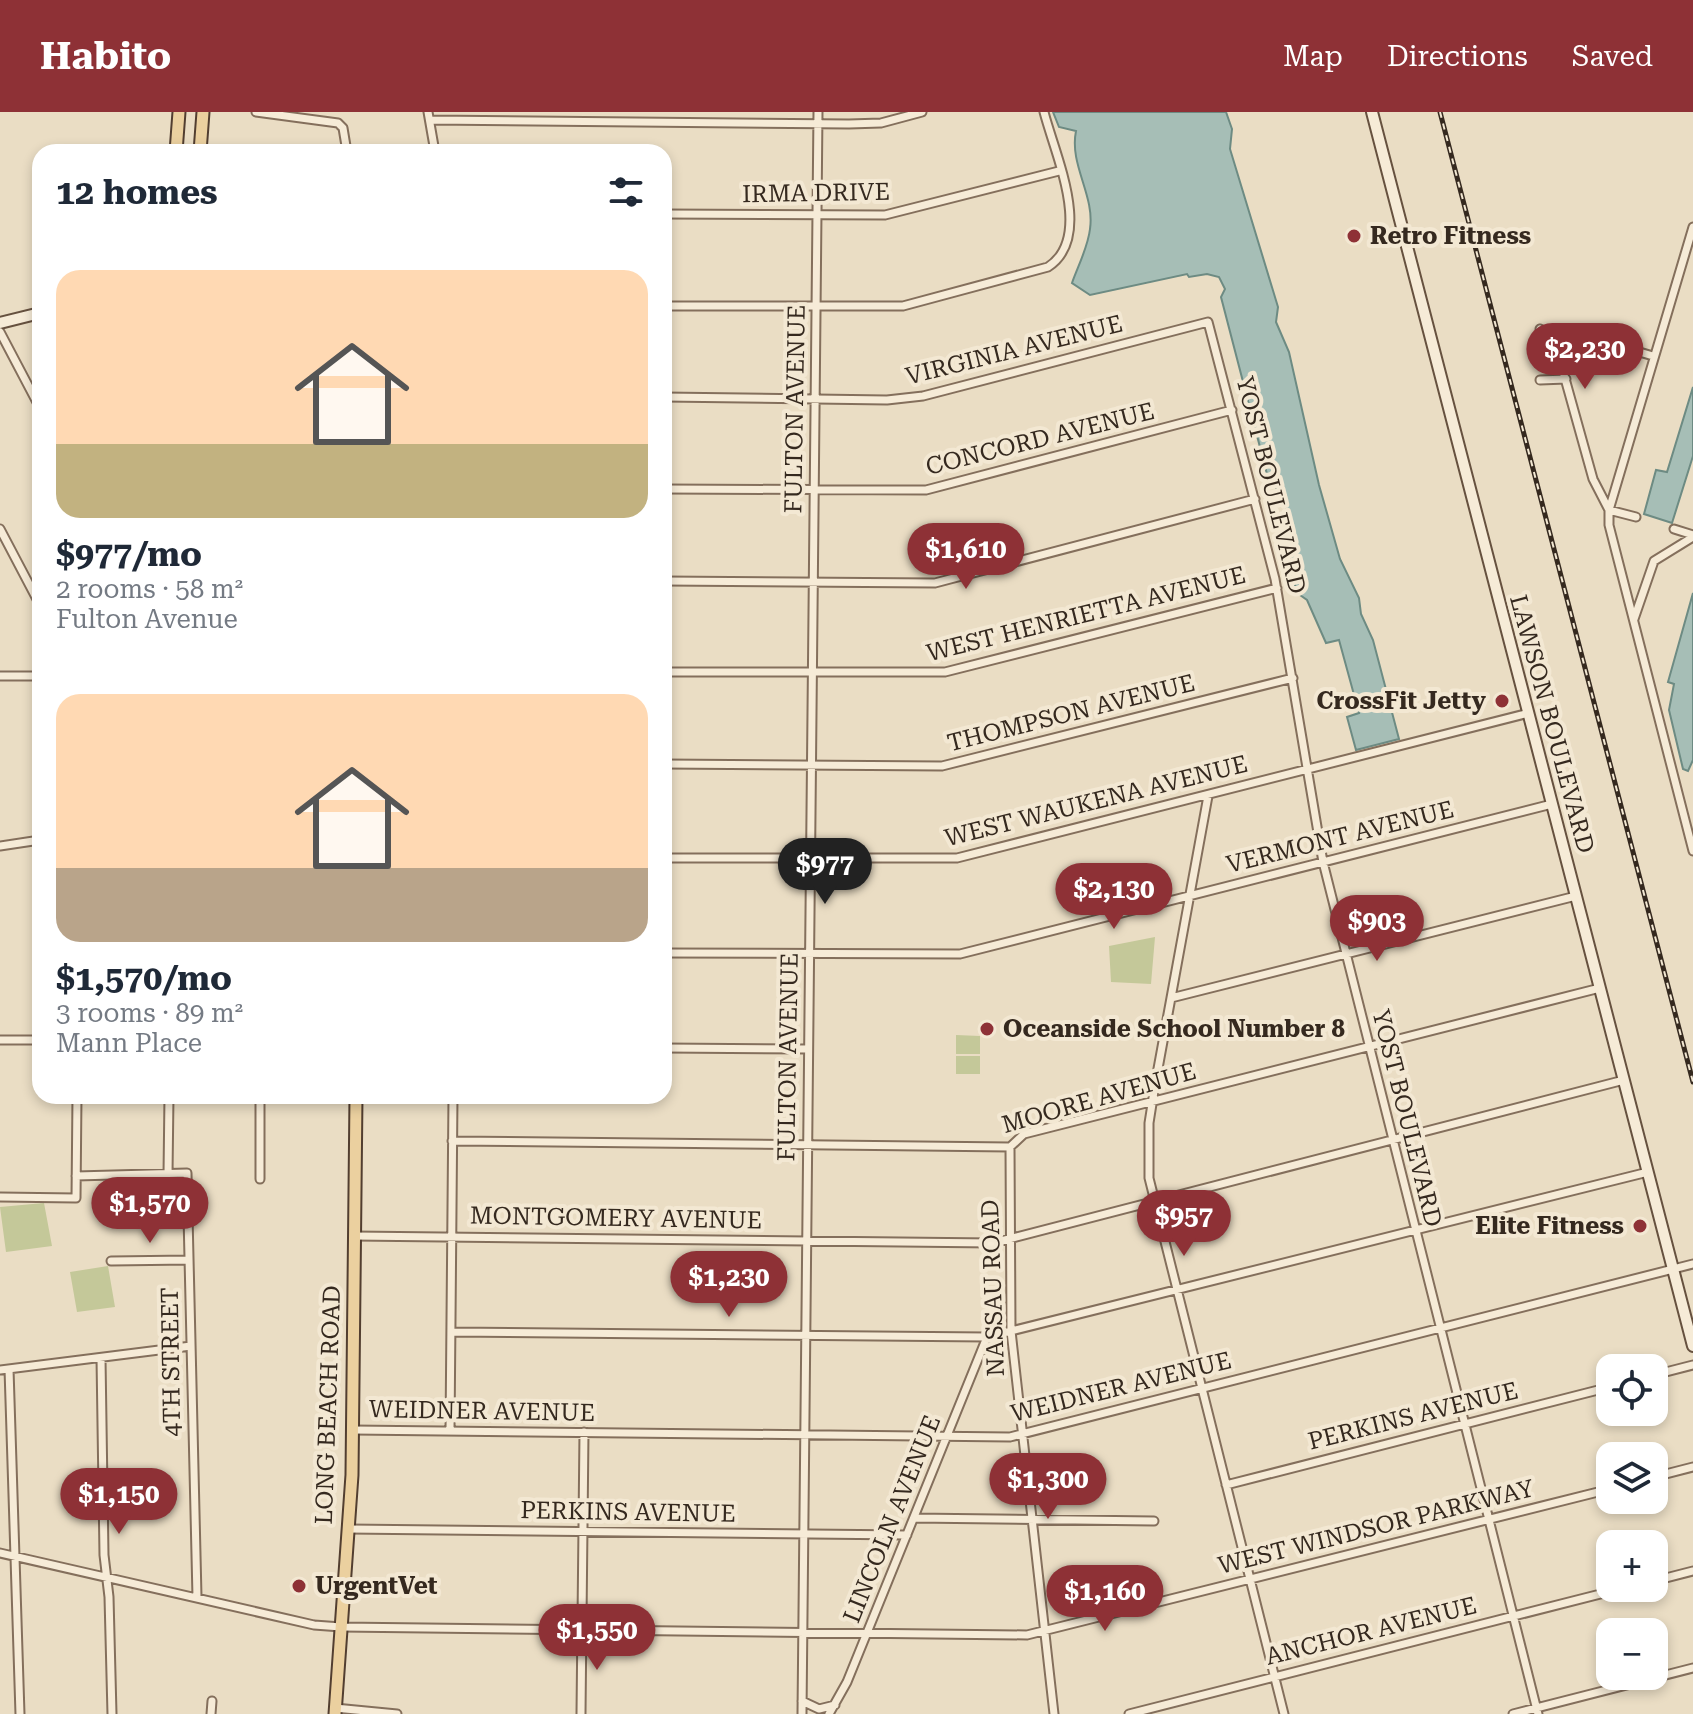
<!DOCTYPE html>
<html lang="en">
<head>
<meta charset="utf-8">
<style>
	body { margin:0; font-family:"Roboto Serif",serif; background:#f6f6f7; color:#1f2937; height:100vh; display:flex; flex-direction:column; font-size:30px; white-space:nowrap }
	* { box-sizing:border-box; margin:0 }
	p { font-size:26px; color:#747a83 }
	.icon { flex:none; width:44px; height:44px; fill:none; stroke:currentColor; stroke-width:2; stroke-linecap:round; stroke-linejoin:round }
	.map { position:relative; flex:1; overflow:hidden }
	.panel { position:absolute; left:32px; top:32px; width:640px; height:960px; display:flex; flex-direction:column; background:#fff; border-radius:24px; box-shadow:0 4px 12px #0003 }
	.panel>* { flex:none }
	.controls { position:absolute; left:1596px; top:1242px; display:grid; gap:16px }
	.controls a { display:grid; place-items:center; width:72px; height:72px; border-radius:16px; background:#fff; box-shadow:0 4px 12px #0003; font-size:40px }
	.price { position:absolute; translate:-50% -68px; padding:0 18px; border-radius:28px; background:#8e3136; color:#fff; font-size:26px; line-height:52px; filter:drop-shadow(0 2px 4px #0008) }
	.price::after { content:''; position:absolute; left:50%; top:48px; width:24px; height:18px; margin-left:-12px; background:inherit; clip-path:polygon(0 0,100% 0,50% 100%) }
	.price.on { background:#222; color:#fff }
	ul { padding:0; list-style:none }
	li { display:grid; align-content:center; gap:16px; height:424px; padding:0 24px }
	li span { display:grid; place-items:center; height:248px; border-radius:24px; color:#555 }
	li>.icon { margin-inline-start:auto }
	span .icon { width:144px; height:144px; fill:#fffc; stroke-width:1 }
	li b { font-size:34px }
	h2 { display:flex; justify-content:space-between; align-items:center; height:96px; padding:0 24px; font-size:34px }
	header { display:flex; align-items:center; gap:48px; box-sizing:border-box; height:112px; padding:0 40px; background:#8e3136; color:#fff }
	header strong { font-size:38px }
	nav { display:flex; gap:44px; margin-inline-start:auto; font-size:28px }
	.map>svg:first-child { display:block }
	.green { fill:#c4c899 }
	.water { fill:#a6beb6; stroke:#6d8b83; stroke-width:2 }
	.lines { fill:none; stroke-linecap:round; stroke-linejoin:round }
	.minor-casing { stroke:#846f5c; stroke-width:11 }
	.secondary-casing { stroke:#66513f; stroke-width:14 }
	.primary-casing { stroke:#523e30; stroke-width:15 }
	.minor { stroke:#f6ebd7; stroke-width:7 }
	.secondary { stroke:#f6ebd7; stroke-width:10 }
	.primary { stroke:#ebd09f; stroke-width:11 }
	.rail-casing { stroke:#35291f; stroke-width:5 }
	.rail { stroke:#f3e8d3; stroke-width:2; stroke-dasharray:6; stroke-linecap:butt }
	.poi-dot { fill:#8e3136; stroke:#f3e8d3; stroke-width:3 }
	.labels { text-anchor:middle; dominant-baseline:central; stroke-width:8; stroke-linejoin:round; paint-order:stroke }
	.street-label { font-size:24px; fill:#35291f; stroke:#f3e8d3 }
	.poi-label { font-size:24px; font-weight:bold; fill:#35291f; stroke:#f3e8d3; text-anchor:start }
</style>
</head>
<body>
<header>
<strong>Habito</strong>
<nav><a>Map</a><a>Directions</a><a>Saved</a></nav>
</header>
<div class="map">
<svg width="1693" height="1602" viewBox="0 0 1693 1602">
	<rect width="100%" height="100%" fill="#eaddc4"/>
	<path class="green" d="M1155,825L1151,872L1111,870L1109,834Z
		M956,923L980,924V942H956Z
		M956,944H980V962H956Z
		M44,1091L52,1134L6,1140L0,1095Z
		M108,1154L115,1195L77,1200L70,1160Z"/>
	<path class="water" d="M1053,0H1226L1232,17L1230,37L1278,195L1276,210L1289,240L1319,373L1340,447L1359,486L1361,502L1373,528L1399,627L1356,638L1347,605L1359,601L1339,528L1326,531L1307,488L1297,481L1290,454L1293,420L1283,386L1267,362L1221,185L1225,177L1219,165L1207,162L1189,165L1187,162L1090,183L1072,171C1078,154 1088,135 1090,117C1095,83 1069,53 1076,19L1059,15Z
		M1693,275V344L1672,411L1644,402L1656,358L1667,360Z
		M1693,481V648L1688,659L1683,657L1669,598L1674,572L1668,570Z"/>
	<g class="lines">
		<defs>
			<path id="minor" d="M256,0L338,11L343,16L347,40
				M428,0L435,40
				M430,8L849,12L881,11L922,0
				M664,102L885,103L1059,59
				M664,194H903L1048,155C1094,125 1055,43 1044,0
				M1540,217L1554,227L1593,367L1609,398V413L1693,739
				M0,220L40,296
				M1619,234L1653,244
				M1540,268L1566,267
				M664,285L887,288L923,284L1208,210L1275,467L1323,750L1538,1602
				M664,377L926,378L1232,298
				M1636,405L1609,398L1693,115
				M0,417L40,493
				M1674,417L1693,423
				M664,469L935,471L1255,387
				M1634,507L1654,449L1693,425
				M664,560H945L1277,476
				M0,564H40
				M664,652L942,654L1293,566
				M1208,684L1155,973L1149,1011V1066L1284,1602
				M0,734L40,728
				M664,746H957L1529,601
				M664,841L960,842L1552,692
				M1171,886L1576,784
				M0,928H40
				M664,936L808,937
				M452,1029L1010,1035L1024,1022L1600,876
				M1010,1035L1011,1219L1054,1602
				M168,1062L169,984
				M76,1064L187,1061L197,1485
				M260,1067V984
				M0,1085L76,1086L77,984
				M354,1124L993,1131L1624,968
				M111,1149L189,1148
				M451,1220L987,1225L1648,1060
				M101,1246L104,1443L109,1485L112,1602
				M9,1257L20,1602
				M0,1258L191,1234
				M1654,1263L1693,1253
				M353,1318L1010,1325L1693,1152
				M450,1319L453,984
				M1654,1365L1693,1355
				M1226,1373L1610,1275
				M914,1406L1154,1409
				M348,1417L907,1423
				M0,1441L314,1513L341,1515L1027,1523L1610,1377
				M1654,1469L1693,1459
				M802,1589L819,1597L835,1593
				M335,1596L397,1602
				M211,1602L212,1589
				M581,1602L584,1320
				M802,1602L818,0
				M829,1602L847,1570L987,1225
				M1129,1602L1624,1476
				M1513,1602L1693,1556"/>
			<path id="secondary" d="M1372,0L1693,1234
				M0,211L40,201"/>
			<path id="primary" d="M176,40L179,0
				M200,40L203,0
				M335,1602L352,1363L356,984"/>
		</defs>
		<use href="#minor" class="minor-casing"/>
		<use href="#secondary" class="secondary-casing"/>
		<use href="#primary" class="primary-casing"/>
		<use href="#minor" class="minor"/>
		<use href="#secondary" class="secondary"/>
		<use href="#primary" class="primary"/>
		<defs>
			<path id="rail" d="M1440,0L1693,970"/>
		</defs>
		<use href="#rail" class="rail-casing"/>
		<use href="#rail" class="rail"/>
	</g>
	<g class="poi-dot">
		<circle cx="1354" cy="124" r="8"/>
		<circle cx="1502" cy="589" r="8"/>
		<circle cx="987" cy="917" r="8"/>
		<circle cx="1640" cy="1114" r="8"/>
		<circle cx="299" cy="1474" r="8"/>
	</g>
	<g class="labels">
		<g class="street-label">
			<text transform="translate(816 81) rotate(-1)">IRMA DRIVE</text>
			<text transform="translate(1014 238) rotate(-14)">VIRGINIA AVENUE</text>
			<text transform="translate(795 297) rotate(-89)">FULTON AVENUE</text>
			<text transform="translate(1040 327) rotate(-14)">CONCORD AVENUE</text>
			<text transform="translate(1271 373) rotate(76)">YOST BOULEVARD</text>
			<text transform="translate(1086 502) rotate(-14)">WEST HENRIETTA AVENUE</text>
			<text transform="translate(1071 601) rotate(-14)">THOMPSON AVENUE</text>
			<text transform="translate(1552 612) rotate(75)">LAWSON BOULEVARD</text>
			<text transform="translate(1096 689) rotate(-14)">WEST WAUKENA AVENUE</text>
			<text transform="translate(1340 725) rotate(-14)">VERMONT AVENUE</text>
			<text transform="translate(788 945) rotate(-89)">FULTON AVENUE</text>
			<text transform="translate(1099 986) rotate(-16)">MOORE AVENUE</text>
			<text transform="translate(1407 1006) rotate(76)">YOST BOULEVARD</text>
			<text transform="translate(616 1106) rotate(1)">MONTGOMERY AVENUE</text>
			<text transform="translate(993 1176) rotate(-92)">NASSAU ROAD</text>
			<text transform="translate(171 1250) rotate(-91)">4TH STREET</text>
			<text transform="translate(1121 1275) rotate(-14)">WEIDNER AVENUE</text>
			<text transform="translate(328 1293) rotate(-88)">LONG BEACH ROAD</text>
			<text transform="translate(482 1299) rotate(1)">WEIDNER AVENUE</text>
			<text transform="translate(1413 1304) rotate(-14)">PERKINS AVENUE</text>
			<text transform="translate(628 1400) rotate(1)">PERKINS AVENUE</text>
			<text transform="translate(892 1407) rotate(-68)">LINCOLN AVENUE</text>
			<text transform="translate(1376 1415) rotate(-14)">WEST WINDSOR PARKWAY</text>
			<text transform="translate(1371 1519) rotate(-14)">ANCHOR AVENUE</text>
		</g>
		<g class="poi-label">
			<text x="1370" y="124">Retro Fitness</text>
			<text x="1486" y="589" text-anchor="end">CrossFit Jetty</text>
			<text x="1003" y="917">Oceanside School Number 8</text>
			<text x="1624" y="1114" text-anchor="end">Elite Fitness</text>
			<text x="315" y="1474">UrgentVet</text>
		</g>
	</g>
</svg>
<div class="controls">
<a><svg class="icon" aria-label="locate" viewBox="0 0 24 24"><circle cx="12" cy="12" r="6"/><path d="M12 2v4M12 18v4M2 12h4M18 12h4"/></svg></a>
<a><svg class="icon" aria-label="layers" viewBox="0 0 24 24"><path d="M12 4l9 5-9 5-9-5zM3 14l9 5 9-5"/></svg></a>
<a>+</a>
<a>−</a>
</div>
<b class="price" style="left:1585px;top:279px">$2,230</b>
<b class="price" style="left:966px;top:479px">$1,610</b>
<b class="price on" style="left:825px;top:794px">$977</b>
<b class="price" style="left:1114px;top:819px">$2,130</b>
<b class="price" style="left:1377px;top:851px">$903</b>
<b class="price" style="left:150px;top:1133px">$1,570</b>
<b class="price" style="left:1184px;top:1146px">$957</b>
<b class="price" style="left:729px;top:1207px">$1,230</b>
<b class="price" style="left:1048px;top:1409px">$1,300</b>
<b class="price" style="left:119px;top:1424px">$1,150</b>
<b class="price" style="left:1105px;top:1521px">$1,160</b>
<b class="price" style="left:597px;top:1560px">$1,550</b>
<section class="panel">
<h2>12 homes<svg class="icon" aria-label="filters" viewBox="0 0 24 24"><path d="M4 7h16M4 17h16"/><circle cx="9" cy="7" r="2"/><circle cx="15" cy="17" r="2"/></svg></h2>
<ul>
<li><span style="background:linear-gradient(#ffd9b3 70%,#c2b280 0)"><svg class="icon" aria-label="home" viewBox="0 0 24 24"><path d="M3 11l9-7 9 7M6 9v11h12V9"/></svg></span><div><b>$977/mo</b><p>2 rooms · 58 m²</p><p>Fulton Avenue</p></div></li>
<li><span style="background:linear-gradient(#ffd9b3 70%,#b9a48a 0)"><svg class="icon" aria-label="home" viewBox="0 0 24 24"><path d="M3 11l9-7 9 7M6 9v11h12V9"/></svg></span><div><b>$1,570/mo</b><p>3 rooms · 89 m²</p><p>Mann Place</p></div></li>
</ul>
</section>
</div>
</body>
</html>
